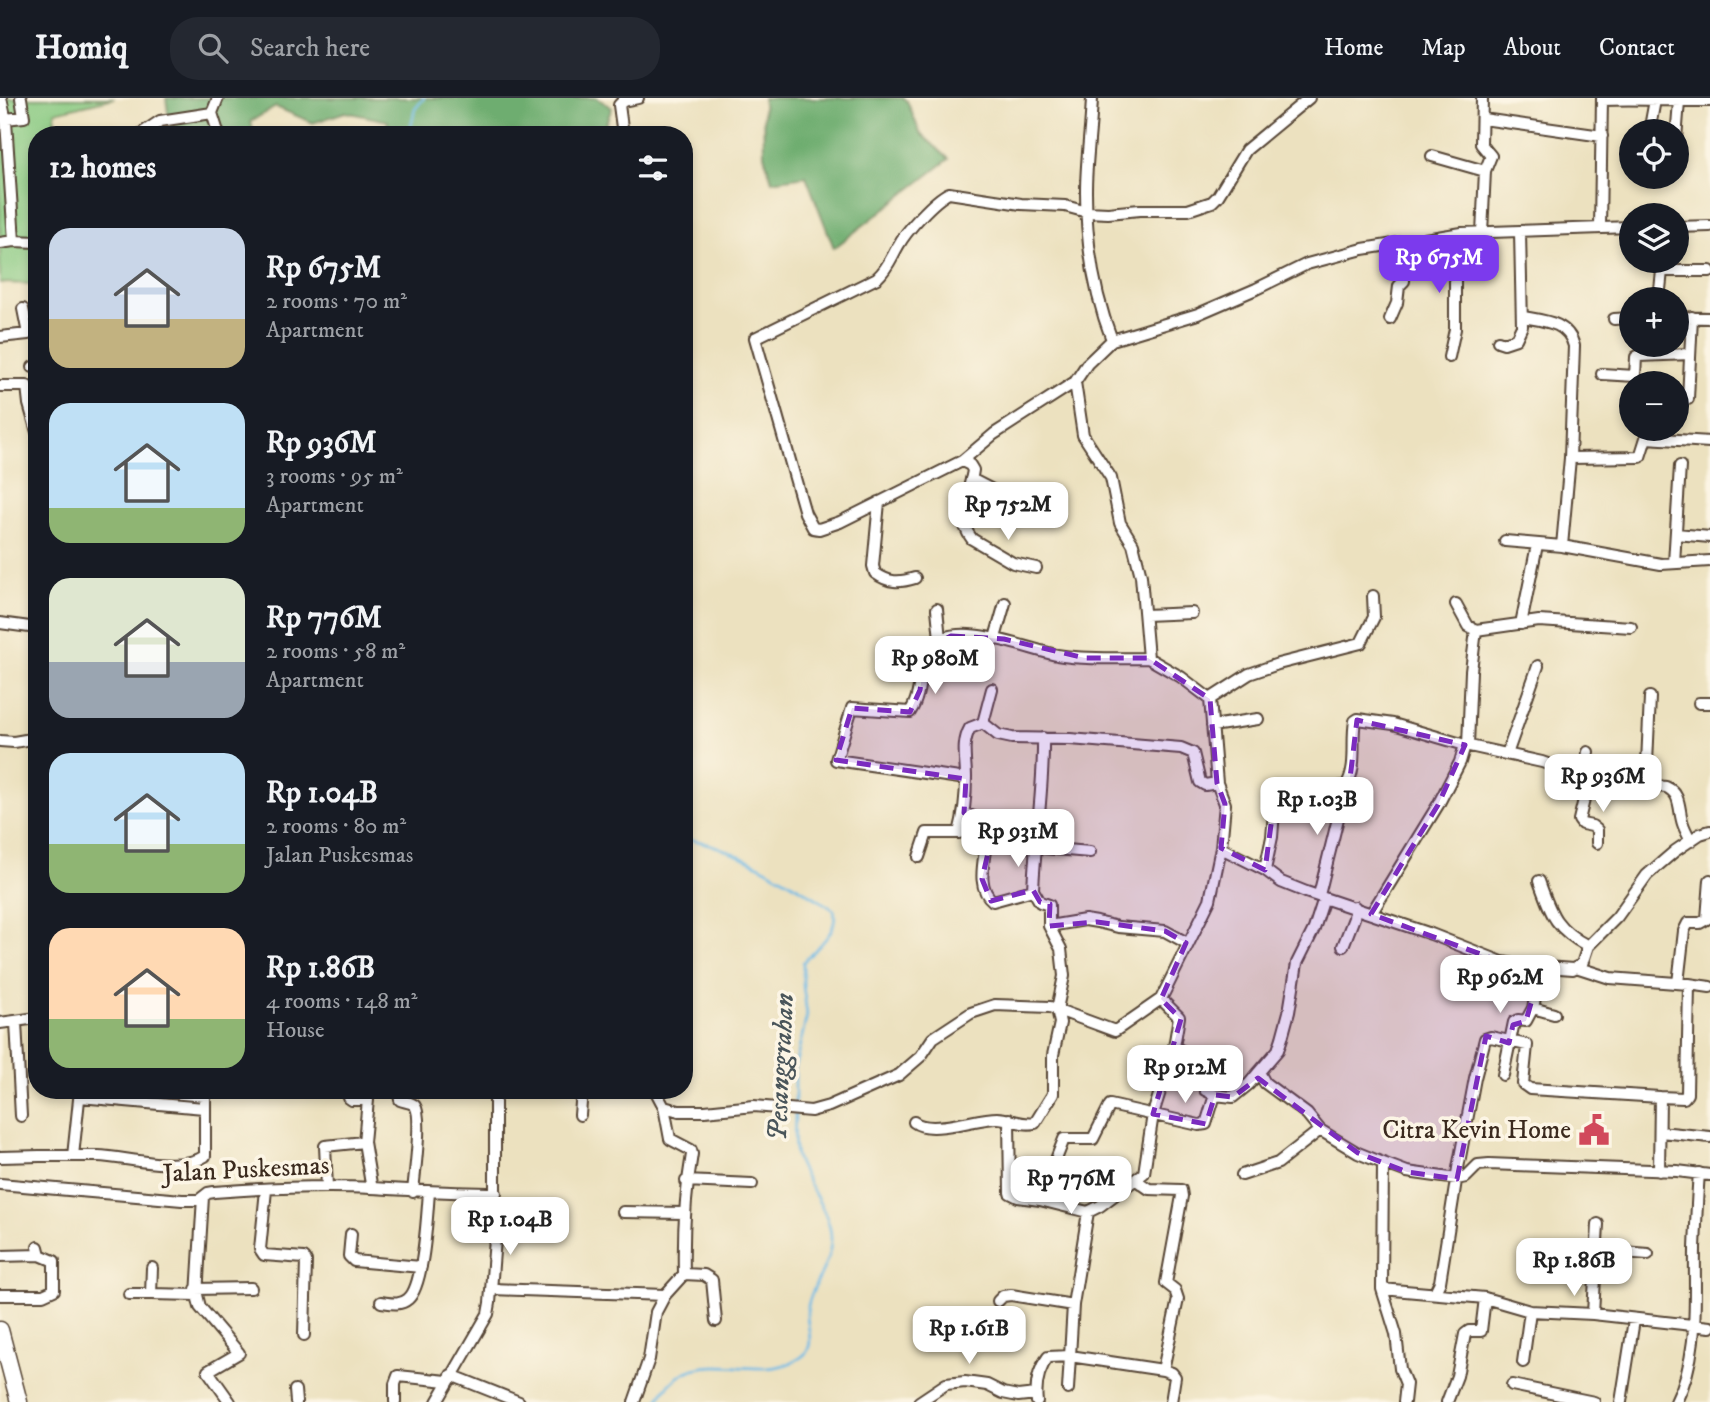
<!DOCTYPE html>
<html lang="en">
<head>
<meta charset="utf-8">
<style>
	body { margin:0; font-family:"IM FELL DW Pica",serif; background:#242831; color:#f1f3f6; height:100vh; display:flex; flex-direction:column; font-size:26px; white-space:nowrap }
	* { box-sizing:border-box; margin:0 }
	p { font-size:23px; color:#9ea1a6 }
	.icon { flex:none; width:38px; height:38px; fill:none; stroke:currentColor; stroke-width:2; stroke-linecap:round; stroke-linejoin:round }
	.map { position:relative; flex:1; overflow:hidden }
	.side { position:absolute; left:28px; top:28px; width:665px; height:973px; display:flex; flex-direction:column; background:#171b24; border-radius:28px; box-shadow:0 4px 10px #0003 }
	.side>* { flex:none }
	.tools { position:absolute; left:1619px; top:21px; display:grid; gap:14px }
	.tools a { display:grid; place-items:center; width:70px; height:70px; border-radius:50%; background:#171b24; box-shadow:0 4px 10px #0003; font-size:35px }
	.price { position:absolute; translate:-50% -60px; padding:0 16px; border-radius:14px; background:#fff; color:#222; font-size:23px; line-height:46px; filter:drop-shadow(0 2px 4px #0008) }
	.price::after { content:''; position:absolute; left:50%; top:42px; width:21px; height:16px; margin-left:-10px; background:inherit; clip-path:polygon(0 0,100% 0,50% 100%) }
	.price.on { background:#7c3aed; color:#fff }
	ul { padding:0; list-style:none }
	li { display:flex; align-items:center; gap:21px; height:175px; padding:0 21px }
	li span { display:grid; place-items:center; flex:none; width:196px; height:140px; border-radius:21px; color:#555 }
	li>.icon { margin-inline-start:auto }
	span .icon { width:84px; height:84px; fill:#fffc; stroke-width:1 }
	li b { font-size:30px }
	h2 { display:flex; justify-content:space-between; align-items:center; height:84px; padding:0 21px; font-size:30px }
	header { display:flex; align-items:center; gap:42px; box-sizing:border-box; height:98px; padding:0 35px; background:#171b24; border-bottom:2px solid #363941 }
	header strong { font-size:33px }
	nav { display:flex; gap:38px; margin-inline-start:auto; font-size:24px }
	.search { width:490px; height:63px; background:#242831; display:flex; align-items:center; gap:18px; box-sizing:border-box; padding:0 24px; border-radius:28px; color:#9ea1a6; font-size:26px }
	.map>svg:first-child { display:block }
	.green { fill:#88c981; stroke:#627a50; stroke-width:2 }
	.forest { fill:#6ead6f; stroke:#546c46; stroke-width:2 }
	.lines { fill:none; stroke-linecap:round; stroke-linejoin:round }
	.stream { stroke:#6cbae7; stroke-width:2.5 }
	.street-casing { stroke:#564536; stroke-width:14 }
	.secondary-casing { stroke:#564536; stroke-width:19 }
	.street { stroke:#fff; stroke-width:10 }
	.secondary { stroke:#fff; stroke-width:16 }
	.marked { fill:#7b2cbf; fill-opacity:0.2; stroke:#7b2cbf; stroke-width:5; stroke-dasharray:14 9; stroke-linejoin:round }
	.labels { text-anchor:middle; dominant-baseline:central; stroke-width:7; stroke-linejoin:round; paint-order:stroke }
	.poi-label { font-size:26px; fill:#3b2a1e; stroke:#fcf5e5; text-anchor:end }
	.street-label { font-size:26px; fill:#3b2a1e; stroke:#fcf5e5 }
	.water-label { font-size:28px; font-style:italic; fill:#4a555a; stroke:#fcf5e5 }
</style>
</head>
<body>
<header>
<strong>Homiq</strong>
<div class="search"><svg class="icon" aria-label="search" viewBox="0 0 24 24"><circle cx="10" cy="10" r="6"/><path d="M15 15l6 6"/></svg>Search here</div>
<nav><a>Home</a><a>Map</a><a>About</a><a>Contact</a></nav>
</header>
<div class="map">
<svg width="1710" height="1304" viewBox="0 0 1710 1304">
	<rect width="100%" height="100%" fill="#fcf5e5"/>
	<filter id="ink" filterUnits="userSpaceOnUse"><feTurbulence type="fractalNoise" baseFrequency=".0143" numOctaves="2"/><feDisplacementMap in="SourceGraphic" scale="14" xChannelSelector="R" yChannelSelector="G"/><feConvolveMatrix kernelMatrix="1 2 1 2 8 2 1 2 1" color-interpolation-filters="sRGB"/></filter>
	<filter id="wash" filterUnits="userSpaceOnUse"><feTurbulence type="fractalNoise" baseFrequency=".00686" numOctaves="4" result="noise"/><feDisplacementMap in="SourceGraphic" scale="28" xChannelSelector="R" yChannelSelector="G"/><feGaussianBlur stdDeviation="1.57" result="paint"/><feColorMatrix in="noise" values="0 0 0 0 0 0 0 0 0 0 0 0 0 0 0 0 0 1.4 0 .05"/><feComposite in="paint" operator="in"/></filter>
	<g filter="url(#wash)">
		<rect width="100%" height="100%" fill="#ece1bf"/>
		<path class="green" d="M0,0H114L55,14L54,37H37V186L0,185Z"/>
		<path class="forest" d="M166,0H597L612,10L601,37H386L388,23L345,14L313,25L276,9L251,23L254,37H171Z
			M763,0H902L907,3L920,35L949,61L834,150L806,78L772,83L764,57Z"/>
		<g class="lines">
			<path class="stream" d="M409,37L415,11L424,0
				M684,741C726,744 799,788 834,812C839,835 817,849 803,864V888L807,917L795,968V1009
				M657,1304C694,1237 753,1290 800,1260C817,1250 807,1231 807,1216C808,1190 831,1169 831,1141C832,1115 803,1083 796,1058C793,1045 795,1029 795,1016"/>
		</g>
	</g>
	<g filter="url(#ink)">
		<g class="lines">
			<defs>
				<path id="street" d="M1,0L6,23L14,143
					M1092,0C1091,31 1086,62 1086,93C1086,145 1093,193 1112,242
					M1309,0L1246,52L1218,98L1212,104L1188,112H1140L1108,115L1087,114L1065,108L1021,106L949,95C934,102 906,133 898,148C891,160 888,170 877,180L755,240L805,415L813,430L819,431L840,424L962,363L994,336L1075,284L1087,266L1112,242L1198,216L1256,191L1307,166L1363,151L1462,135L1631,129
					M1602,2C1639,0 1674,3 1710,3
					M212,15L219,37
					M5,21L24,19L21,0
					M1483,21L1602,38
					M1650,29L1655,2
					M139,37L160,23L212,15L218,0
					M623,37L619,7L623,3L638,0
					M1676,41L1679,3
					M1432,58L1485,73
					M1676,129L1710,128
					M1600,130L1602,0
					M1482,135L1485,73L1491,58L1481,46L1482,0
					M0,145L14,143L37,144
					M1659,201L1662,173H1710
					M1523,219C1545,223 1568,224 1574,248L1570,360
					M1676,219L1710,220
					M1390,221L1397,205L1399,188L1404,183L1406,146
					M1614,221L1631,220
					M0,239L28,236L23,211
					M1498,243L1504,245L1516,241L1522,228L1520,134
					M1449,259L1455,231V137
					M33,269H37
					M1602,276L1635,278L1636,259L1638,258L1690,256
					M0,288H27L29,306L37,334
					M1688,301L1692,219
					M962,363L970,367L973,372C970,395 954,419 972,441L1013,465L1036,470
					M971,381L1004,398L1024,404
					M879,404L873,468L875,475C889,485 899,485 915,480
					M1676,436L1710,439
					M1505,443L1562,448L1661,466L1710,463
					M1562,448L1570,360L1640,359L1646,340L1710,344
					M1674,465L1680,368
					M1456,506L1468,528L1476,532L1539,523L1631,529
					M937,511L940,541
					M1145,517L1192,515
					M0,525L37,530
					M1521,526L1537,447
					M35,529L37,514
					M995,540L1005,505
					M992,591L983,625L998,637L1012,640L1070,641L1181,650L1193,655L1200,684L1205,687L1217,685
					M1210,601L1249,576L1278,566L1361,545L1374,519L1373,498
					M1699,605H1710
					M1212,628L1258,621
					M0,643L14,644L37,640
					M1468,647L1471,573L1476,532
					M1507,656L1538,568
					M1583,680L1588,654
					M966,681L836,662L852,610L910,614C924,593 918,561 929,549C955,520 1026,551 1057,557C1087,562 1118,560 1148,560
					M1589,681L1579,722L1582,726L1592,728L1597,732V745
					M1646,687L1650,599
					M964,715L992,727L986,745L1090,754
					M1221,750L1265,772L1281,784L1306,794L1431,836L1502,864L1519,867L1573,871L1582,866L1588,848L1617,819L1647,777L1675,753L1700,736L1710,733
					M919,759L927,735H959C964,717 966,698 966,679C966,662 961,646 970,630L983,625
					M1265,772L1272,739L1276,689L1312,692L1346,688C1358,669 1351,643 1355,623L1358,621L1393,626L1465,647L1542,664L1589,681L1666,689C1682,696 1678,712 1683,726C1685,732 1688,737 1691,743
					M1539,783C1551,816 1555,831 1588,848
					M1033,792C1035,741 1044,690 1043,640
					M1319,797L1346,688
					M1371,816L1438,707L1460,664L1465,647
					M1049,828L1085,822L1097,824L1118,829L1165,833L1187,845
					M1343,848L1354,820L1355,809
					M1541,869L1533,910L1554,916
					M1579,870L1610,880L1689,886L1687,996L1684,1000L1660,999L1659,1073
					M1678,885L1684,833L1688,825H1700L1707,821L1710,782
					M1689,886L1710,889
					M1161,901L1179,919L1174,949L1212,968L1203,986L1205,992L1215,997L1233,999L1249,986L1259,974L1265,985L1307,1016L1320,1032L1358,1055L1383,1065L1407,1074L1457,1081L1466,1079L1478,1067L1489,1066L1677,1073L1710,1077
					M16,924L21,1018
					M0,925L37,920
					M1259,974L1278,952L1282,940L1289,914L1297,865L1314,831L1324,800
					M1503,977L1514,924L1518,922L1526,923L1533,910
					M138,992L204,998
					M348,992L349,1000L352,1002H368L364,1044L371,1086
					M398,992L400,1002C404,1004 412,1004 415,1008C423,1019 414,1079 413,1094
					M655,992L664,1009L679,1013H705L754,1008L811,1013L829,1008L899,977L921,958L933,940L971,915L995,907L1050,909L1115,933L1161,901L1210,802L1221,750L1225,706L1217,685L1210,601L1181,579L1148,560L1141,478L1133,446L1120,425L1111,380L1083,337L1075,284
					M80,999L204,1010
					M580,1017L582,992
					M1009,1021L1010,1095L1018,1099L1040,1102L1088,1114
					M914,1024C931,1037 975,1020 997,1020C1010,1020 1022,1028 1035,1025L1053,996V957L1060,925L1057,911L1064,878L1061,851L1049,828V807L1040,804L1033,792L993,803C976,790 984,764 986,745
					M1660,1034L1710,1039
					M73,1058L80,992
					M0,1059C32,1058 66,1057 98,1058C127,1059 180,1075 205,1058V992
					M1383,1065L1382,1191L1396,1236L1400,1271L1406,1286L1404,1304
					M1242,1077L1278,1065L1320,1032
					M686,1083L752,1086
					M0,1086L182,1102H199L208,1095L214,1094C266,1090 319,1087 371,1090C413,1092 454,1095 496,1095
					M327,1089L325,1048L364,1044
					M266,1092L260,1151L264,1157L304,1160L306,1163L304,1237
					M203,1099L197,1197L200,1209L239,1255L208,1273L230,1304
					M1040,1102L1064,1041H1093L1110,1007L1199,1027L1206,1026L1215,997
					M623,1114L684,1115
					M351,1136L349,1158L354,1163L421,1169
					M1597,1152L1648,1156
					M0,1158L40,1157L38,1149
					M684,1176L704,1177L712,1182L716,1223
					M196,1191L251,1190
					M492,1191L665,1197
					M1382,1191L1485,1200L1530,1213L1593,1216L1710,1229
					M1435,1194L1440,1184L1458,1070L1475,980L1485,941L1491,939L1527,947L1523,986L1530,991L1660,999
					M129,1196H151L152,1170
					M151,1196L197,1197
					M0,1197H43L54,1192V1163L40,1157
					M998,1203L1003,1198L1011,1197L1073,1207
					M381,1204C390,1205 400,1208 408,1201C424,1188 427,1117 429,1094
					M1593,1216L1598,1126
					M1523,1264L1530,1213
					M1163,1272L1172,1275L1175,1279L1171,1304
					M451,1277L519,1304
					M1512,1287L1594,1304
					M1068,1291L1070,1258L1163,1272L1178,1201L1175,1192L1166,1185L1182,1098L1181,1092L1149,1091L1136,1082
					M295,1292L296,1304
					M395,1304V1286L398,1278L447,1283
					M437,1304L488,1216L490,1205L495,1141V992
					M634,1304L649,1261L656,1214L665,1197L684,1176C683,1135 685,1096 692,1056L691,1052L670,1041L664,1009
					M919,1304L946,1286L965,1284L987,1287L1003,1295L1018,1298L1036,1296
					M1037,1304C1035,1287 1038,1272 1048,1259L1070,1258L1073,1207L1088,1114L1100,1108L1144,1075L1153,1016L1174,949
					M1447,1304L1457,1278L1465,1236L1469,1233H1481L1485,1200
					M1621,1304L1634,1222
					M1676,1304C1700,1256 1694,1203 1695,1151C1696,1125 1697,1100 1699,1075"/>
				<path id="secondary" d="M0,1232L19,1304"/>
			</defs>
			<use href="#street" class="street-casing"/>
			<use href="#secondary" class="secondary-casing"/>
			<use href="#street" class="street"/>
			<use href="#secondary" class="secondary"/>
		</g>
	</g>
	<path class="marked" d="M951,538L1004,541L1085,560H1148L1210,601L1217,685L1225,706L1221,750L1265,772L1276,689H1349L1357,622L1465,647L1438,707L1371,816L1502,864L1541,869L1526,923L1513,927L1509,945L1486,938L1457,1081L1407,1074L1358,1055L1258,980L1233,999L1215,997L1206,1026L1153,1016L1181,921L1161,901L1186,845L1165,833L1097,824L1049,828L1050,806L1040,804L1033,792L991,803L982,781L994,729L964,715L966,681L836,662L852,610L910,614L920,592L926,551Z"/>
	<defs>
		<symbol id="civic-bare" viewBox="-9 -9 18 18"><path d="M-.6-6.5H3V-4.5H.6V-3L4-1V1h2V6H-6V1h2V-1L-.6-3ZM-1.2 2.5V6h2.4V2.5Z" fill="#d1495b" stroke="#fcf5e5" stroke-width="2.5" paint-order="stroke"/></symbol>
	</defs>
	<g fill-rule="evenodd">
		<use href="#civic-bare" x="1572" y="1010" width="44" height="44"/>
	</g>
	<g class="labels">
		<g class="poi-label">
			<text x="1571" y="1032">Citra Kevin Home</text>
		</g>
		<g class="street-label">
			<text transform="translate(246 1072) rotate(-3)">Jalan Puskesmas</text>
		</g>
		<g class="water-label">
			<text transform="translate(781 969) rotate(-87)">Pesanggrahan</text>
		</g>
	</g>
</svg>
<div class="tools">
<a><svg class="icon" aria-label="locate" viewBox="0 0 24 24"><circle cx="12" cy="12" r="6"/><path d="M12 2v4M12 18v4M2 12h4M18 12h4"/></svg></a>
<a><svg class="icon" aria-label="layers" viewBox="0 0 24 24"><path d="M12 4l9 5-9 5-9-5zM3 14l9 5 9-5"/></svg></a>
<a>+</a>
<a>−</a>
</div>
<b class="price on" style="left:1439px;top:197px">Rp 675M</b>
<b class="price" style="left:1008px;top:444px">Rp 752M</b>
<b class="price" style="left:935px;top:598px">Rp 980M</b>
<b class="price" style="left:1603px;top:716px">Rp 936M</b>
<b class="price" style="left:1317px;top:739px">Rp 1.03B</b>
<b class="price" style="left:1018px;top:771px">Rp 931M</b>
<b class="price" style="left:1500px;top:917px">Rp 962M</b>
<b class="price" style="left:1185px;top:1007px">Rp 912M</b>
<b class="price" style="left:1071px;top:1118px">Rp 776M</b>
<b class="price" style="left:510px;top:1159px">Rp 1.04B</b>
<b class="price" style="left:1574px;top:1200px">Rp 1.86B</b>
<b class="price" style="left:969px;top:1268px">Rp 1.61B</b>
<section class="side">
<h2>12 homes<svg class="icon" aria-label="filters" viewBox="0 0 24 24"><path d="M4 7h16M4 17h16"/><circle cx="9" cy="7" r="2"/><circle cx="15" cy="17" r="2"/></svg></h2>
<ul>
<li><span style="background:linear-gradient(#c9d6e8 65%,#c2b280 0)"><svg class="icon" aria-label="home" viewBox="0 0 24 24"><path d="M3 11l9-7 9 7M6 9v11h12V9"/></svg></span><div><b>Rp 675M</b><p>2 rooms · 70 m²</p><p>Apartment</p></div></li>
<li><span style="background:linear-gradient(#bfe0f5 75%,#8fb573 0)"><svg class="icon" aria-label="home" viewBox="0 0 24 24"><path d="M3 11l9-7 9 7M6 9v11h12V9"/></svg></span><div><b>Rp 936M</b><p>3 rooms · 95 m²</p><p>Apartment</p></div></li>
<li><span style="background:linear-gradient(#dfe7d0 60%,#9aa5b1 0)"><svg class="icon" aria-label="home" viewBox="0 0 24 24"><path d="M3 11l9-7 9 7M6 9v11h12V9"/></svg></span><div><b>Rp 776M</b><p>2 rooms · 58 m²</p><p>Apartment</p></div></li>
<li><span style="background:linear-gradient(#bfe0f5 65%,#8fb573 0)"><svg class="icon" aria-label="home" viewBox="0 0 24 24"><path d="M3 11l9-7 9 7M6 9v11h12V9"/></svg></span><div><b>Rp 1.04B</b><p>2 rooms · 80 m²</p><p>Jalan Puskesmas</p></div></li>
<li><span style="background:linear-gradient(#ffd9b3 65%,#8fb573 0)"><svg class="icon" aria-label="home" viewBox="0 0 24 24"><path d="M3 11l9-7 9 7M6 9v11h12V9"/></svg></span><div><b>Rp 1.86B</b><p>4 rooms · 148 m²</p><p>House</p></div></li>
</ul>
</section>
</div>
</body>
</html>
